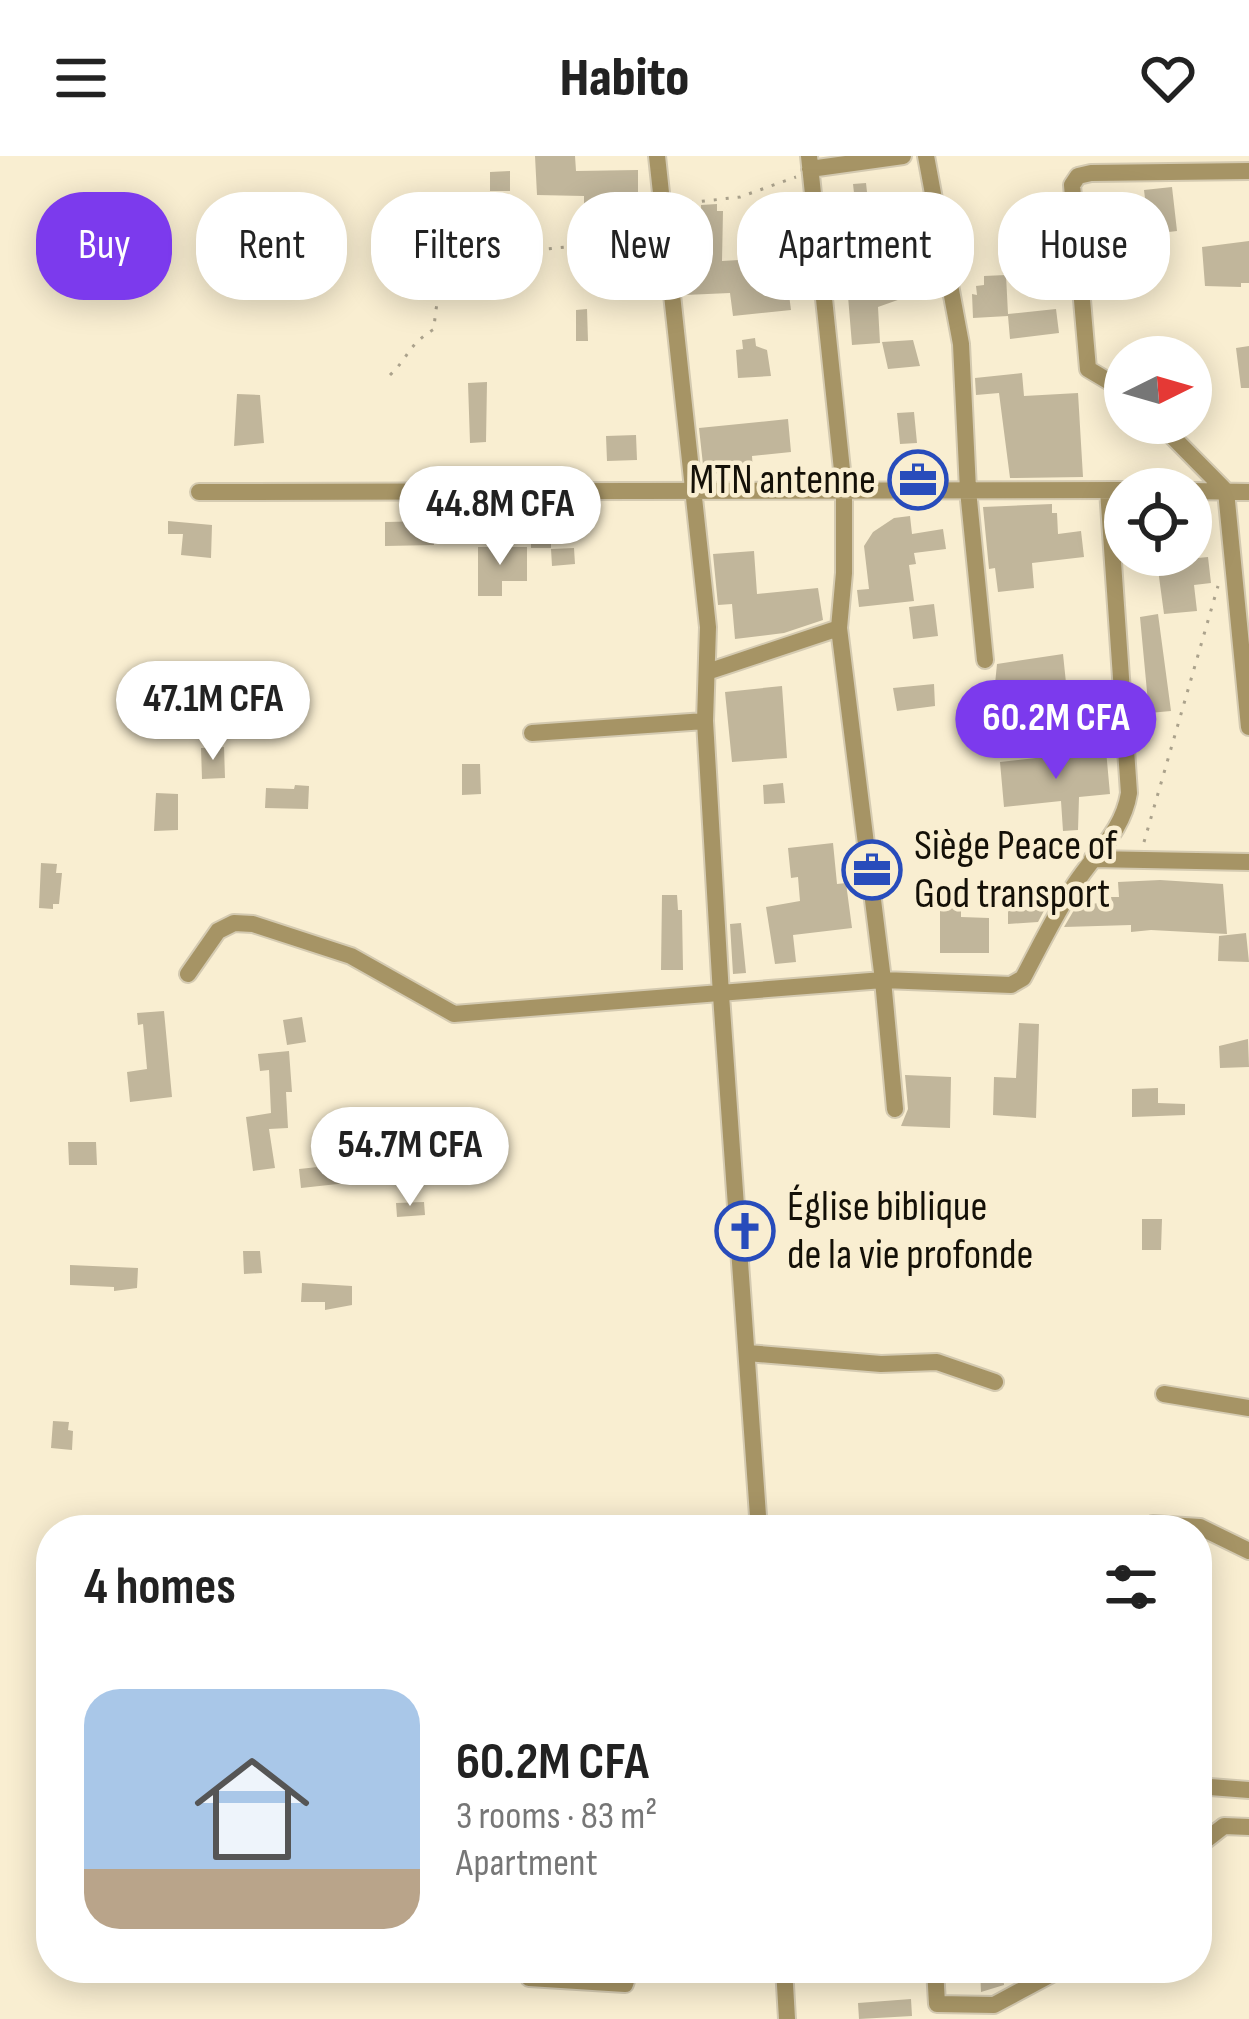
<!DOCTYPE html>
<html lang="en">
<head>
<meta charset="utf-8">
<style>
	body { margin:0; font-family:"Sofia Sans Condensed",sans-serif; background:#f6f6f6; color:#222; height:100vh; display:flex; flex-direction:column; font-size:45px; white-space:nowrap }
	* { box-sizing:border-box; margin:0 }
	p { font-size:39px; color:#767676 }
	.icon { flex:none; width:66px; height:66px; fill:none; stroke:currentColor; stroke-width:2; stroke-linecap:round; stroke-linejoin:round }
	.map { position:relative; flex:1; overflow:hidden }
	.sheet { position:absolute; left:36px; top:1359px; width:1176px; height:468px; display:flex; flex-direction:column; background:#fff; border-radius:48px; box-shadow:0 6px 30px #0003 }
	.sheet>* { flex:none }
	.guide { position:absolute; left:36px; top:36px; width:1179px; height:108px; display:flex; gap:24px }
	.needle { width:78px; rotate:85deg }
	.buttons { position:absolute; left:1104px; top:180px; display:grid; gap:24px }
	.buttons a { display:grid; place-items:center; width:108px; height:108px; border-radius:50%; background:#fff; box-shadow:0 6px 30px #0003; font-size:60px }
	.price { position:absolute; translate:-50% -102px; padding:0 27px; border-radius:42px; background:#fff; color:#222; font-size:39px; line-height:78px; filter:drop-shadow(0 3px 6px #0008) }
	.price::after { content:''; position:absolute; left:50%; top:72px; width:36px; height:27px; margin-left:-18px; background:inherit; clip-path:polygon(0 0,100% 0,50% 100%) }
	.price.on { background:#7c3aed; color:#fff }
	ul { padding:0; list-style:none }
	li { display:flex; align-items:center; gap:36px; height:300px; padding:0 48px }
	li+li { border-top:3px solid #e0e0e0 }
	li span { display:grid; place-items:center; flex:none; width:336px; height:240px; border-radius:36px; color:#555 }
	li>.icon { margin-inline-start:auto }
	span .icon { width:144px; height:144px; fill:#fffc; stroke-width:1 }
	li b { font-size:51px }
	h2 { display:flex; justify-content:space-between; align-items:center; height:144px; padding:0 48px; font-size:51px }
	.chip { padding:0 42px; border-radius:48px; background:#fff; box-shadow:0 6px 30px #0003; font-size:42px; line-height:108px }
	.chip.on { background:#7c3aed; color:#fff }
	header { display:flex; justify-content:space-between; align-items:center; height:156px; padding:0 48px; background:#fff; font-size:54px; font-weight:800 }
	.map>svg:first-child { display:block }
	.building { fill:#c1b69b }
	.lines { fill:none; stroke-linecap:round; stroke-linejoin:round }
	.street-casing { stroke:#d4cab1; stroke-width:20 }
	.path { stroke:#aba28c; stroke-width:3; stroke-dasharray:3 9; stroke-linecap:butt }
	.street { stroke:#a69465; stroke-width:16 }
	.labels { text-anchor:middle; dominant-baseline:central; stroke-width:9; stroke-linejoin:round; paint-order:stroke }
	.poi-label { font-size:42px; fill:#141007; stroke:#f9eed1; text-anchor:start }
</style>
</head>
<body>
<header><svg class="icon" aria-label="menu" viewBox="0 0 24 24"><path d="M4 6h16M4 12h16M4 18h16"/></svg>Habito<svg class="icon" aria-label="heart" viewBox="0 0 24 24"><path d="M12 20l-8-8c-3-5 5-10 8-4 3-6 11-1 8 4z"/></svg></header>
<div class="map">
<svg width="1249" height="1863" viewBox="0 0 1249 1863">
	<rect width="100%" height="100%" fill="#f9eed1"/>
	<path class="building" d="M535,0H575L576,15L638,14V59H584V40L537,39Z
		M510,15V35H490V16Z
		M866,27L869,54L856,55L853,28Z
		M1172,31L1177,75L1102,84L1100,53L1121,51V60L1147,59L1144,34Z
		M717,48V55H723L722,105L771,102L774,133L788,131L791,154L733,160L730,137L685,139L682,113L702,110L701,49Z
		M864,56L876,124L908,122L909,140L878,151L880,187L852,189L847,128L835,130L828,60Z
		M1051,70L1053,96L1020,99L1021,117L1003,118L999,74Z
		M1249,85V127H1241V131L1205,130L1202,91Z
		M643,114L645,135L607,136L606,115Z
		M1006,119L1008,158L1056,153L1059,177L1010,183L1008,160L973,162L972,138L977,139L976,130L984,129V120Z
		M587,153L588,185H576V154Z
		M755,182L756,190L767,194L771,220L738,222L736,194L743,193L742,184Z
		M913,184L920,210L888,213L882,186Z
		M1249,190V232H1241L1236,192Z
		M1022,217L1024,240L1078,237L1083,321L1010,322L999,237L976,239L975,222Z
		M487,226L486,286L470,287L468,227Z
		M237,238L260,239L264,287L234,290Z
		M914,256L917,287L900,288L897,257Z
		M788,263L791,296L752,300L753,315L704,318L699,272Z
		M636,279L637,304L607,305L606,280Z
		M531,348H551V392H531Z
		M1052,348V357H1057L1058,378L1081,375L1084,401L1032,407L1034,432L998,436L995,412L989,413L983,351Z
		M910,360L912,378L943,373L946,393L914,397L916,408L909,409L914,445L859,451L857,434L869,433L864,390L873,376L894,362Z
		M168,365L212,369L211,402L181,399L183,378H168Z
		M433,365L434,389L385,390V366Z
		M478,391H527V425H502V440H478Z
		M574,392L575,408L552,410L551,393Z
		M754,395L757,438L818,432L823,464L784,477L735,483L732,448L718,449L713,398Z
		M1208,401L1211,427L1194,429L1197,455L1164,458L1157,406Z
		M934,448L938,480L913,483L909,451Z
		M1158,458L1171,555L1149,557L1140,461Z
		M1063,498L1068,546L995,553L992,528H995L997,508Z
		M934,528L935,550L897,555L893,532Z
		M782,530L787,602L732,606L725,536Z
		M224,591L225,622L202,623L201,592Z
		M1106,594L1110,638L1079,641L1078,674L1063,675L1061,645L1004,651L1000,606Z
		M462,608H480L481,638L462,639Z
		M783,627L785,647L764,648L763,629Z
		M295,629L309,630L308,653L265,652L266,632L294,633Z
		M156,637L178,638V674L154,675Z
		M833,687L837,728L846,727L852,772L793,779L796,806L775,808L766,751L800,745L798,721L791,722L788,692Z
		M41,707L57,708L56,717H62L59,748H53V753L39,752Z
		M1160,724L1223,728L1227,778L1151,774L1131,776V769L1064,771L1077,749L1112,746L1111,741H1119L1118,726Z
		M940,736H961V761L989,762V797H940Z
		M662,739H677L678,754H682L683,814H661Z
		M1008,741H1033L1032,752L1046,751L1038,766L1008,768Z
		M741,767L746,817L733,818L730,768Z
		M1246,777L1249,806L1218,805L1219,780Z
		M164,855L172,941L130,946L127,916L147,913L143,868L138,869L137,857Z
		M302,861L306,886L287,889L283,864Z
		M1019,867L1039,868L1036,962L993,959L994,921L1016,922Z
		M1248,883L1249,911L1220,912L1219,890Z
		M289,895L292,936H286L288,972L269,973L275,1012L253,1015L246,961L271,957L269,914L260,915L258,898Z
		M905,919L951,921L950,972L901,970L908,953Z
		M1158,932V947L1185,948V959L1132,961V933Z
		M68,986H96L97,1009H69Z
		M346,1008L347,1027L301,1032L299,1013Z
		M424,1046L425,1059L397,1061L396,1047Z
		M1142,1063H1162L1161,1094H1142Z
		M243,1095H260L262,1117L244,1118Z
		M70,1109L138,1112L137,1132L114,1135V1131L70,1129Z
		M302,1127L352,1130V1149L325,1154V1146H301Z
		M53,1265L69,1266L68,1274L73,1275L72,1294L51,1292Z
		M980,1812H1003L1004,1829L981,1836Z
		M911,1843L912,1860L859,1863L858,1847Z"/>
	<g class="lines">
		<defs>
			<path id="street" d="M657,0L708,471L705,565L721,839L759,1374
				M926,0L961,188L968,334L985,504
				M810,13L903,0
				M1125,235L1088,213L1072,29L1078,20L1091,17L1249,15
				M1159,267L1226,335L1249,571
				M1191,335L1249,336
				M199,336L1125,334
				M839,472L883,824L895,953
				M707,516L839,472L844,417V333L809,0
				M532,577L705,565
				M1092,703L1249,706
				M188,818L218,775L234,767L253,768L351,800L454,858L883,824L1011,829L1023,822C1040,790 1056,757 1075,728C1096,696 1123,675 1129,637L1108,334
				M747,1197L881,1208L937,1206L995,1226
				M1164,1238L1249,1252
				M1153,1368L1200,1371L1249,1395
				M1197,1630L1249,1634
				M1197,1691L1224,1670L1249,1671
				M784,1812L787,1863
				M935,1812L937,1848L994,1849L1063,1812
				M529,1822L625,1828L630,1812"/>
		</defs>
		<use href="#street" class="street-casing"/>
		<path class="path" d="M678,48L740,41L796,21
			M390,219C409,201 407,190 434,173C436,143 443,109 465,89L528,95L575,90L588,80L649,78
			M1144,686L1218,430"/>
		<use href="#street" class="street"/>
	</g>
	<defs>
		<symbol id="office-ring" viewBox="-11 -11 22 22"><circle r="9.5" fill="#f9eed1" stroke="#284cbb" stroke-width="1.5"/><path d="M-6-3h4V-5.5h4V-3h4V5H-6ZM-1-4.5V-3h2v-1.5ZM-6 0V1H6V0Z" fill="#284cbb"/></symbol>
		<symbol id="church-ring" viewBox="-11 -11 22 22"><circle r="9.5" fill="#f9eed1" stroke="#284cbb" stroke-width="1.5"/><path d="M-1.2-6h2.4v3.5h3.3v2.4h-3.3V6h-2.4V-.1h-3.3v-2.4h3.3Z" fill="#284cbb"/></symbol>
	</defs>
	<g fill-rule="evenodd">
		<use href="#office-ring" x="885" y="291" width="66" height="66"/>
		<use href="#office-ring" x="839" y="681" width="66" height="66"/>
		<use href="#church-ring" x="712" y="1042" width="66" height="66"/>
	</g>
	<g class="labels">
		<g class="poi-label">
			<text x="876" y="324" text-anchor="end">MTN antenne</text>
			<text x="914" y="690">Siège Peace of<tspan x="914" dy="48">God transport</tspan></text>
			<text x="787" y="1051">Église biblique<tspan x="787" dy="48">de la vie profonde</tspan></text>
		</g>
	</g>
</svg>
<div class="buttons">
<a><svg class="needle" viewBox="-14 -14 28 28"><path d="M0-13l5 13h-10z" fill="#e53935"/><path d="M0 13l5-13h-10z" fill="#767676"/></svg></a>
<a><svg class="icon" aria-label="locate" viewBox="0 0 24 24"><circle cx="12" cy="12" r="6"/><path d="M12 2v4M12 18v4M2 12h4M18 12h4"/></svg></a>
</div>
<b class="price" style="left:500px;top:412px">44.8M CFA</b>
<b class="price" style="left:213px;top:607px">47.1M CFA</b>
<b class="price on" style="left:1056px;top:626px">60.2M CFA</b>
<b class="price" style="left:410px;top:1053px">54.7M CFA</b>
<div class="guide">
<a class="chip on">Buy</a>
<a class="chip">Rent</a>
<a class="chip">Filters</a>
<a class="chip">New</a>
<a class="chip">Apartment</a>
<a class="chip">House</a>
</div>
<section class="sheet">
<h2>4 homes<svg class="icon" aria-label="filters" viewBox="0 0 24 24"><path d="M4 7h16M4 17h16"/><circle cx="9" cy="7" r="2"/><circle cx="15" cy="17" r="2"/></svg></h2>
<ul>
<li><span style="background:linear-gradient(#a9c7e8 75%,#b9a48a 0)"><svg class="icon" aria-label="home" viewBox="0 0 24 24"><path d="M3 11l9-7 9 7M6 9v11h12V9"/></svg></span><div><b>60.2M CFA</b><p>3 rooms · 83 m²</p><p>Apartment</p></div></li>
</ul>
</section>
</div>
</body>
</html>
